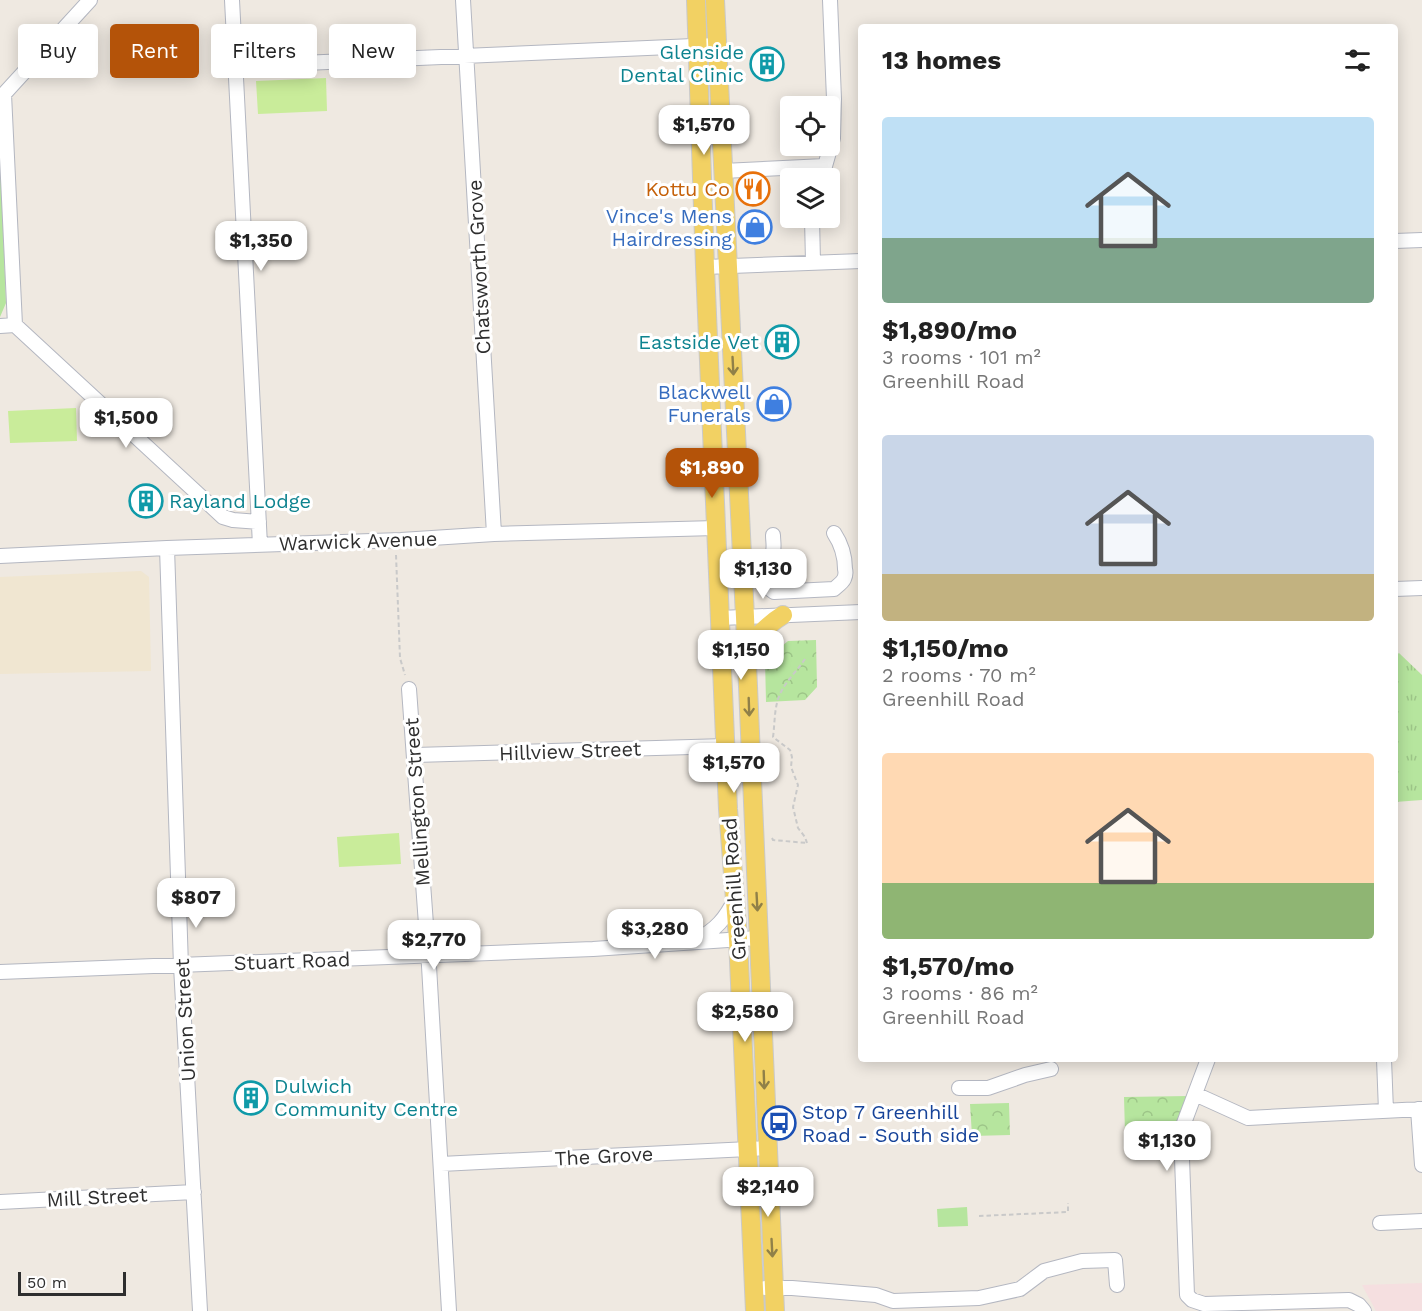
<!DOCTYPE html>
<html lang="en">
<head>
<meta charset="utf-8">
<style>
	body { margin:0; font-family:"Work Sans",sans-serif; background:#f2f2f2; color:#222; height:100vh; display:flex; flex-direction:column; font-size:22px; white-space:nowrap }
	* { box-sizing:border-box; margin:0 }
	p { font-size:20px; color:#767676 }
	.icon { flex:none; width:33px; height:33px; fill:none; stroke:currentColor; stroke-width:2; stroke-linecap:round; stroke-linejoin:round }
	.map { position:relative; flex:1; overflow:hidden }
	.panel { position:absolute; left:858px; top:24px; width:540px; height:1038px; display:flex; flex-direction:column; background:#fff; border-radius:6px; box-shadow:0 3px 15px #0003 }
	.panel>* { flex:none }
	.guide { position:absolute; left:18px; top:24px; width:570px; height:54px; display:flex; gap:12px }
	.buttons { position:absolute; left:780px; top:96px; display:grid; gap:12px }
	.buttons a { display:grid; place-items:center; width:60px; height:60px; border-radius:6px; background:#fff; box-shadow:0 3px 15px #0003; font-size:30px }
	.scale { position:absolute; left:18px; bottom:15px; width:108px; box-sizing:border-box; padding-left:6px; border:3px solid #2e2e2e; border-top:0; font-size:16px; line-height:21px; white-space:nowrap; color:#2e2e2e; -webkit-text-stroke:4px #fff; paint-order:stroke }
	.price { position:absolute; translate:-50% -51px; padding:0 14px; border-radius:12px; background:#fff; color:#222; font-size:20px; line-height:39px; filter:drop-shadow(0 2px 3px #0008) }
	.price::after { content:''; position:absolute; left:50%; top:36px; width:18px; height:14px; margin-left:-9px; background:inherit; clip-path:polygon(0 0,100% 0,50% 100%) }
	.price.active { background:#b45309; color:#fff }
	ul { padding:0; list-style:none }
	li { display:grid; align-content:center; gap:12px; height:318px; padding:0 24px }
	li span { display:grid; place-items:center; height:186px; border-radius:6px; color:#555 }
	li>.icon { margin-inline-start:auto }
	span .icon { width:108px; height:108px; fill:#fffc; stroke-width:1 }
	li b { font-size:26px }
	h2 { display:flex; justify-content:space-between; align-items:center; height:72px; padding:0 24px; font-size:26px }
	.chip { padding:0 21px; border-radius:6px; background:#fff; box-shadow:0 3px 15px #0003; font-size:21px; line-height:54px }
	.chip.active { background:#b45309; color:#fff }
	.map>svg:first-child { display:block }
	.education { fill:#f0e6d1 }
	.medical { fill:#f5dfe0 }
	.grass { fill:url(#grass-tufts) }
	.forest { fill:url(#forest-crowns) }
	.garden { fill:#b6e59e }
	.pitch { fill:#c9ec9a }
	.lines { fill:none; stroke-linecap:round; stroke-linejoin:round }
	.minor-casing { stroke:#b4b7c1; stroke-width:16 }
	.major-casing { stroke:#c9c9c9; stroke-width:20 }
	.path { stroke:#c9c9c9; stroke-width:2; stroke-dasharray:4.5 3; stroke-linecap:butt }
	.minor { stroke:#fff; stroke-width:14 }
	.major { stroke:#f2d163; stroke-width:18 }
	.oneway { stroke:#908048 }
	.labels { text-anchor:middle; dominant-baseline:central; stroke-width:6; stroke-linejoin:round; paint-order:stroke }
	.culture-label { font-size:20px; fill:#0d838f; stroke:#fff; text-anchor:end }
	.food-label { font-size:20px; fill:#c56008; stroke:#fff; text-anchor:end }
	.shop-label { font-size:20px; fill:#366cbe; stroke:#fff; text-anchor:end }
	.street-label { font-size:20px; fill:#2e2e2e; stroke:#fff }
	.transit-label { font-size:20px; fill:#164399; stroke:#fff; text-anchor:start }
</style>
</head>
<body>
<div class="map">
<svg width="1422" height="1311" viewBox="0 0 1422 1311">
	<defs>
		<pattern id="grass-tufts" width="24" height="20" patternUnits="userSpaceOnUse" patternTransform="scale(1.5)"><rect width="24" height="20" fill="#b6e59e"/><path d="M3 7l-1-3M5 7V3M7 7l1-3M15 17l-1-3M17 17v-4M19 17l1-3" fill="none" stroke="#9dc588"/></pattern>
		<pattern id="forest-crowns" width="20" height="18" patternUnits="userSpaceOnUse" patternTransform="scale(1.5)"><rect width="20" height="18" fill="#b6e59e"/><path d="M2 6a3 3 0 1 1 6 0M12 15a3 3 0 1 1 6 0" fill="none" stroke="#9dc588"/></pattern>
	</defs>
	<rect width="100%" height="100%" fill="#efe9e1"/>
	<path class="education" d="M141,571L149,577L151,671L0,674V577Z"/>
	<path class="medical" d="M1422,1283V1311H1376L1362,1285Z"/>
	<path class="grass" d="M1399,653L1422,675V800L1395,802V656Z"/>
	<path class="forest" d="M816,640L817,687L805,700L766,702L765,660L788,641Z
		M1188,1096L1175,1131L1125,1133L1124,1097Z
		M1009,1103L1010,1135L972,1136L970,1104Z"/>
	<path class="garden" d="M0,147L6,303L0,317Z
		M967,1207L968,1226L938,1227L937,1209Z"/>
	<path class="pitch" d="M326,78L327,111L258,114L256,81Z
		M76,408L77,441L10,443L8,411Z
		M399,833L401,864L339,867L337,837Z"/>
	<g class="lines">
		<defs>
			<path id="minor" d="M232,0L260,545
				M463,0L494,534
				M234,66L717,45
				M4,94L90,0
				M723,171L825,166
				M820,178L825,166L833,138L834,99L830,0
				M812,218L813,262
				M1395,241L1422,240
				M705,267L861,261
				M15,325L223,517L233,520L259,522
				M0,326L15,325L4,94
				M773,535C773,542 775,549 772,555C771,559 767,563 765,567C761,578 766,587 774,592L834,589C837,586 842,583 844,579C846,575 846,573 845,569C845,555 842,545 834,533
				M167,548L181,966L200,1311
				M0,556L167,548L401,540L494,534L716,528
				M1395,589L1422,588
				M720,618L861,612
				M409,689L429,966L449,1311
				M415,755L726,746
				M696,940C716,930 726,918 735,899
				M0,972L593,949L758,938
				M1208,1059L1181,1131L1187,1295L1192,1300L1204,1304L1349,1300L1359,1305L1364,1311
				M1384,1059L1386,1111
				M959,1088H988L1025,1075L1051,1069
				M1195,1094L1248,1118L1422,1109
				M1418,1109L1422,1165
				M441,1164L767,1148
				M0,1202L194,1192
				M1380,1223L1422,1221
				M765,1288H792L876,1295L893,1301L979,1298L1020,1289L1044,1271L1082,1261L1115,1260L1117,1285"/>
			<path id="major" d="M696,0L705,267L728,809L738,939L755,1311
				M715,0L745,617L775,1311
				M746,649C757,636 768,624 783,615"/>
		</defs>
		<use href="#minor" class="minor-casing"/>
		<use href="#major" class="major-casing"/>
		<path class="path" d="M396,555L400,658L405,675
			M805,659C797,671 786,681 780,694C774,707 775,723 773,737L790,750L792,757L791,767L798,785L793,807L798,828L805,837L807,843
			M772,838L773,840L807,843
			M979,1216L1068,1212V1203"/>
		<use href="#minor" class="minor"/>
		<use href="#major" class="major"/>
	</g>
	<defs><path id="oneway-shaft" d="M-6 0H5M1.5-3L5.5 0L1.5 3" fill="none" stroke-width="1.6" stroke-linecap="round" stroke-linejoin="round" transform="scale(1.5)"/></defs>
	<g class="oneway">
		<use href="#oneway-shaft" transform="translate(733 366) rotate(87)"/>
		<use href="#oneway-shaft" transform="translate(749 707) rotate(88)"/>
		<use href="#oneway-shaft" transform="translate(757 902) rotate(87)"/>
		<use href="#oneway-shaft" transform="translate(764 1080) rotate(88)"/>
		<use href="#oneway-shaft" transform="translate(772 1248) rotate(87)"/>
	</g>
	<defs>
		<symbol id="building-ring" viewBox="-11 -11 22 22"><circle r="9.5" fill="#fff" stroke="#0f9aa8" stroke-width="1.5"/><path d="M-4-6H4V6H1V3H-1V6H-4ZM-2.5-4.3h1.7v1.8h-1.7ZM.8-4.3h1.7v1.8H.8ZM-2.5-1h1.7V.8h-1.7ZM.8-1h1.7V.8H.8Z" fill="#0f9aa8"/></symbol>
		<symbol id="restaurant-ring" viewBox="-11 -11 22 22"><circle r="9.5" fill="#fff" stroke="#e8710a" stroke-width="1.5"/><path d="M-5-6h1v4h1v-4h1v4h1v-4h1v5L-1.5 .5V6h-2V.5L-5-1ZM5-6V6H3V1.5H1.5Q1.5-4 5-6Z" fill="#e8710a"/></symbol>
		<symbol id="shop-ring" viewBox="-11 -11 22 22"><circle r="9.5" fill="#fff" stroke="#3f7fe0" stroke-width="1.5"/><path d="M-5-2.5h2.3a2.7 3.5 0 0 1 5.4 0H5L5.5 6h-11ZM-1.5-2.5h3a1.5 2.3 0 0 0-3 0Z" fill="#3f7fe0"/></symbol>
		<symbol id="bus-ring" viewBox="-11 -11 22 22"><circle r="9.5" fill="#fff" stroke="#1a4fb4" stroke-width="1.5"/><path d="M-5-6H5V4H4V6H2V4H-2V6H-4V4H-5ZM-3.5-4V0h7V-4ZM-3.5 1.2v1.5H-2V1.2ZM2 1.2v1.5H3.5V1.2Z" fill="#1a4fb4"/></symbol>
	</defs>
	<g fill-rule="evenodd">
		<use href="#building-ring" x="748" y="45" width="38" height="38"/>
		<use href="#restaurant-ring" x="734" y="170" width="38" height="38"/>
		<use href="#shop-ring" x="736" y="208" width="38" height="38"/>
		<use href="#building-ring" x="763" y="323" width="38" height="38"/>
		<use href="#shop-ring" x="755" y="385" width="38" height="38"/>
		<use href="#building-ring" x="127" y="482" width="38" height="38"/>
		<use href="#building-ring" x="232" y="1079" width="38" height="38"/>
		<use href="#bus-ring" x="760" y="1104" width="38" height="38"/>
	</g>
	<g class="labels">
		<g class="culture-label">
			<text x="744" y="52">Glenside<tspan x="744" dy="23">Dental Clinic</tspan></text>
			<text x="759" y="342">Eastside Vet</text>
			<text x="169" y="501" text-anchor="start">Rayland Lodge</text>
			<text x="274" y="1086" text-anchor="start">Dulwich<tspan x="274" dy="23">Community Centre</tspan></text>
		</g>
		<g class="food-label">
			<text x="730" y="189">Kottu Co</text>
		</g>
		<g class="shop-label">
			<text x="732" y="216">Vince's Mens<tspan x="732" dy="23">Hairdressing</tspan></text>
			<text x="751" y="392">Blackwell<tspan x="751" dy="23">Funerals</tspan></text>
		</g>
		<g class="street-label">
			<text transform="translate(479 267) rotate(-93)">Chatsworth Grove</text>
			<text transform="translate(358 541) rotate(-2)">Warwick Avenue</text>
			<text transform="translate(570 751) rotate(-2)">Hillview Street</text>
			<text transform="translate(417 802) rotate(-94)">Mellington Street</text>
			<text transform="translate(734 889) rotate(-94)">Greenhill Road</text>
			<text transform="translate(292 961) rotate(-2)">Stuart Road</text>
			<text transform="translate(185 1020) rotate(-93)">Union Street</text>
			<text transform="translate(604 1156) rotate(-3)">The Grove</text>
			<text transform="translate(97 1197) rotate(-3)">Mill Street</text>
		</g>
		<g class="transit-label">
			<text x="802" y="1112">Stop 7 Greenhill<tspan x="802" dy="23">Road - South side</tspan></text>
		</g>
	</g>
</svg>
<div class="buttons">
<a><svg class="icon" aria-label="locate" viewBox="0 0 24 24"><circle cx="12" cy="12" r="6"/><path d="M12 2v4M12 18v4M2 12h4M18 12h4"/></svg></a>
<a><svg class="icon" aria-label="layers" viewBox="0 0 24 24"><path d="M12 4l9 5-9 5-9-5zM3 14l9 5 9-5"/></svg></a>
</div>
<div class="scale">50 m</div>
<b class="price" style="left:704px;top:156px">$1,570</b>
<b class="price" style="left:261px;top:272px">$1,350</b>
<b class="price" style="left:126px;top:449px">$1,500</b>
<b class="price active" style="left:712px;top:499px">$1,890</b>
<b class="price" style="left:763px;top:600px">$1,130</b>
<b class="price" style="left:741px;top:681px">$1,150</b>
<b class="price" style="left:734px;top:794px">$1,570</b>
<b class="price" style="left:196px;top:929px">$807</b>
<b class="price" style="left:655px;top:960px">$3,280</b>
<b class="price" style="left:434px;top:971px">$2,770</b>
<b class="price" style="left:745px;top:1043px">$2,580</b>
<b class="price" style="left:1167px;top:1172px">$1,130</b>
<b class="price" style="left:768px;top:1218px">$2,140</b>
<div class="guide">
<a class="chip">Buy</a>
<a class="chip active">Rent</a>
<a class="chip">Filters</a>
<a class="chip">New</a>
</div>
<section class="panel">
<h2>13 homes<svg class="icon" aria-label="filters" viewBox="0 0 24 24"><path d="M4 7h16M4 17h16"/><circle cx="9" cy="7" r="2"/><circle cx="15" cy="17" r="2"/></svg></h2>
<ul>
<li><span style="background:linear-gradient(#bfe0f5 65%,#7fa58c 0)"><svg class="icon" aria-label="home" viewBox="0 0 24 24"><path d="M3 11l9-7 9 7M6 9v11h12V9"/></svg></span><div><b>$1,890/mo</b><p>3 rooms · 101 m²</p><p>Greenhill Road</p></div></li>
<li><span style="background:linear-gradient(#c9d6e8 75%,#c2b280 0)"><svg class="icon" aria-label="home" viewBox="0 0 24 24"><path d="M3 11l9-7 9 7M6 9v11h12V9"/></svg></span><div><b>$1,150/mo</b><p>2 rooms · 70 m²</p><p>Greenhill Road</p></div></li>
<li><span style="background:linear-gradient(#ffd9b3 70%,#8fb573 0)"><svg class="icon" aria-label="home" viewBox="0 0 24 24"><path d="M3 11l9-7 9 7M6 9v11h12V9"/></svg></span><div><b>$1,570/mo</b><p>3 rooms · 86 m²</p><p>Greenhill Road</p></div></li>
</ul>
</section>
</div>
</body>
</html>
